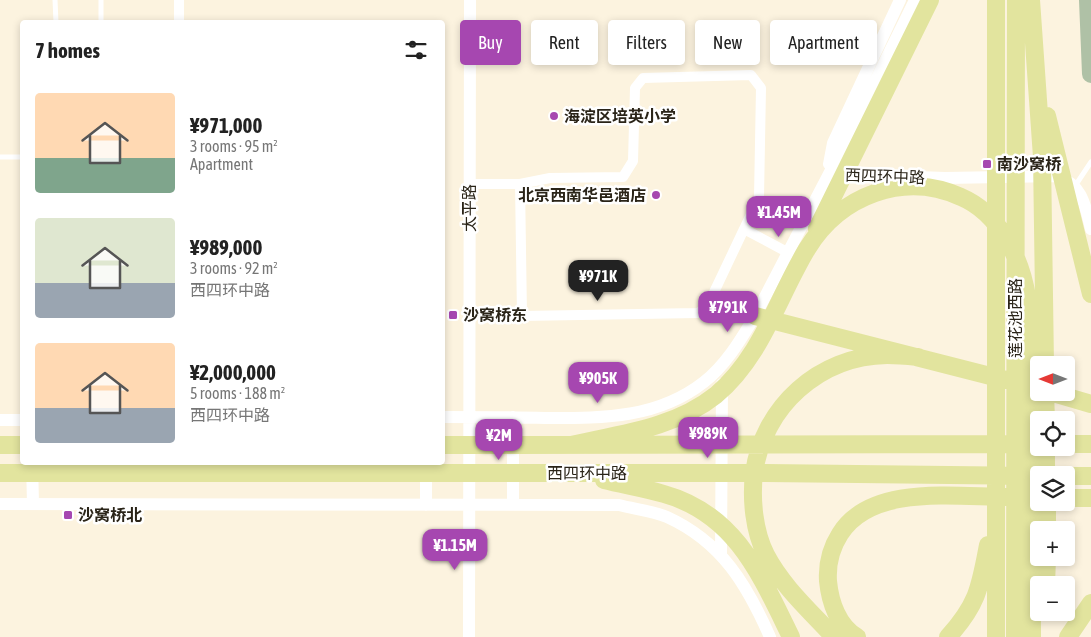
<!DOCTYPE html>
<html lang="en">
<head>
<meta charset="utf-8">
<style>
	body { margin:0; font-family:"Asap Condensed","Noto Sans SC",sans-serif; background:#f2f2f2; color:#222; height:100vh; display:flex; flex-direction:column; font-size:19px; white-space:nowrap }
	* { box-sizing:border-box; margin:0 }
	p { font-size:16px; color:#767676 }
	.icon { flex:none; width:28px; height:28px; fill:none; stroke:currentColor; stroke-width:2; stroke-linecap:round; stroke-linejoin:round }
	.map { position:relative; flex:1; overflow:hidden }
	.sheet { position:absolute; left:20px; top:20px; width:425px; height:445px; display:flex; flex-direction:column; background:#fff; border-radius:5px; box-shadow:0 2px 8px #0003 }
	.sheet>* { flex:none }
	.top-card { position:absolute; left:460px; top:20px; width:475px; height:45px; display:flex; gap:10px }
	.needle { width:32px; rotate:270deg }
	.fabs { position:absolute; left:1030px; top:356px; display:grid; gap:10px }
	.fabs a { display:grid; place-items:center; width:45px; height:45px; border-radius:5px; background:#fff; box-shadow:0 2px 8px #0003; font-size:25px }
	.price { position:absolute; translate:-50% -42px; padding:0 11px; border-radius:10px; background:#a647b0; color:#fff; font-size:16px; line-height:32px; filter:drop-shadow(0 1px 2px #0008) }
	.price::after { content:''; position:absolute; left:50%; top:30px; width:15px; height:11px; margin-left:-8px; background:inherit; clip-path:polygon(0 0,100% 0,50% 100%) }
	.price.active { background:#222; color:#fff }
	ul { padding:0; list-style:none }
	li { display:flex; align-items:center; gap:15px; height:125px; padding:0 15px }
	li span { display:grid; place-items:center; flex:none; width:140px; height:100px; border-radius:5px; color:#555 }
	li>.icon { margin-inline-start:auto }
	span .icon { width:60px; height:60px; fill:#fffc; stroke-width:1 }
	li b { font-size:21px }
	h2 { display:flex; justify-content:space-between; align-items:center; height:60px; padding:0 15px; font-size:21px }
	.pill { padding:0 18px; border-radius:5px; background:#fff; box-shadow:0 2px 8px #0003; font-size:18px; line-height:45px }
	.pill.active { background:#a647b0; color:#fff }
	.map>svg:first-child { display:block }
	.green { fill:#e9d2cb }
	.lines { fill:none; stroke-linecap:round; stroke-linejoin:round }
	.river { stroke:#afc1a6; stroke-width:18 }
	.service { stroke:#fff; stroke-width:5 }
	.minor { stroke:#fff; stroke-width:10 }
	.tertiary { stroke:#fff; stroke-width:12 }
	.trunk { stroke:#e2e49e; stroke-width:18 }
	.poi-dot { fill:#a647b0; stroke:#fff; stroke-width:2 }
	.labels { text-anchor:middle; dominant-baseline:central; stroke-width:5; stroke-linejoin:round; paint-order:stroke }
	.poi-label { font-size:16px; font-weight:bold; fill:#2a2418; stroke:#fff; text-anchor:start }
	.street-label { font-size:16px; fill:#2a2418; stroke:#fff }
</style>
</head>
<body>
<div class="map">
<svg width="1091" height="637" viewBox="0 0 1091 637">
	<rect width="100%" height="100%" fill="#fcf3df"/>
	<path class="green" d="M665,30L666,52L623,53V31Z"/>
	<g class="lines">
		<path class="river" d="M1088,0L1091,74"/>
		<path class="service" d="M55,0L56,22
			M101,0V22
			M0,157H22
			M1075,186L1091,162"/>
		<path class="minor" d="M179,0V22
			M469,184H520L522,316L698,313L707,307L744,229L787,252
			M520,184L550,178L623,177L633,161L635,88L643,78L751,75L761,88L759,197L744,229"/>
		<path class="tertiary" d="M829,164L833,143L900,0
			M838,174L945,178L1058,176C1083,186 1085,205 1091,229
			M442,417C477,417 511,417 545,418C602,418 657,419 704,382C726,365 741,339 755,316L844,145L915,0
			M513,417V504
			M0,420H22
			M32,462L33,504
			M426,462V505
			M0,504L619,505C634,509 653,511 667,517C722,542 747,585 770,637
			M721,555L722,384
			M469,637L470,0"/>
		<path class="trunk" d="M1031,0L1042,157L1045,365
			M1047,116L1091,294
			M817,229L930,0
			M755,316L1006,380
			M1045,392L1046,420
			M1050,392L1091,404
			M1066,444H1091
			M0,445H22
			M442,445L1007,444
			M571,445C620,434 675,428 716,395C762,356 777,299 807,249C840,195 904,171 961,197C999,213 1021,258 1027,297C1030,312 1030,328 1031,342L1032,637
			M1046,448V475
			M0,473H765L1039,476
			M1066,476H1091
			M604,480C624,485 644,488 664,494C736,514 761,576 791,637
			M1066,498H1091
			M1047,502V530
			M1046,585L1047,558
			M834,637C811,612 782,586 766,555C754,531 751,500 754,473C763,407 819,356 887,355C897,355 908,356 918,357
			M857,637C838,626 830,602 828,581C827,565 831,548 840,534C871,484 956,497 1007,497
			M948,637C978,604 980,587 988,545
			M996,637V0
			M1015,637L1016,0
			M1068,637L1091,603"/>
	</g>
	<g class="poi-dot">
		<circle cx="554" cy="116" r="5"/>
		<rect x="982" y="159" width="10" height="10" rx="2.5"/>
		<circle cx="656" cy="195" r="5"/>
		<rect x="448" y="310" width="10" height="10" rx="2.5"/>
		<rect x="63" y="510" width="10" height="10" rx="2.5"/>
	</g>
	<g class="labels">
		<g class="poi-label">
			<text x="564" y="116">海淀区培英小学</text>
			<text x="997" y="164">南沙窝桥</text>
			<text x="646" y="195" text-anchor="end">北京西南华邑酒店</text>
			<text x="463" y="315">沙窝桥东</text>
			<text x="78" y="515">沙窝桥北</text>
		</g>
		<g class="street-label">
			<text transform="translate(885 176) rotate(2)">西四环中路</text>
			<text transform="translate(469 208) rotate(-90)">太平路</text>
			<text transform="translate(1015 318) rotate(-90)">莲花池西路</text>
			<text x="587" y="473">西四环中路</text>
		</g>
	</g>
</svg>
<div class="fabs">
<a><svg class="needle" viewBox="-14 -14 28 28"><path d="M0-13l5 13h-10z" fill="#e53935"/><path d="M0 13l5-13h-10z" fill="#767676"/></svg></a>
<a><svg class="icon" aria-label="locate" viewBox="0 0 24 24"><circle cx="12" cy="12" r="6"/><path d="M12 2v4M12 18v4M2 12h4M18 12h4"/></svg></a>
<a><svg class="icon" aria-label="layers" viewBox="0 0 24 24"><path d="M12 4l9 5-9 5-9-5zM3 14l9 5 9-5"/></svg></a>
<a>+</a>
<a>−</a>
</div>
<b class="price" style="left:779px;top:238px">¥1.45M</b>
<b class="price active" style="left:598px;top:302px">¥971K</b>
<b class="price" style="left:728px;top:333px">¥791K</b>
<b class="price" style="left:598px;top:404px">¥905K</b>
<b class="price" style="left:708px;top:459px">¥989K</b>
<b class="price" style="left:499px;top:461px">¥2M</b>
<b class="price" style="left:455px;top:571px">¥1.15M</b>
<div class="top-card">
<a class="pill active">Buy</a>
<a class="pill">Rent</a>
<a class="pill">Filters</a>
<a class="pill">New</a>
<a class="pill">Apartment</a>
</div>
<section class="sheet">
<h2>7 homes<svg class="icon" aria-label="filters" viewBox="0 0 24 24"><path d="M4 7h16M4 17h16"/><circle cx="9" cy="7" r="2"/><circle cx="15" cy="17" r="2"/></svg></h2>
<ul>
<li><span style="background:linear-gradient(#ffd9b3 65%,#7fa58c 0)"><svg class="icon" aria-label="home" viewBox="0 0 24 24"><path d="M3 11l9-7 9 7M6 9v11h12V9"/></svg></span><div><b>¥971,000</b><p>3 rooms · 95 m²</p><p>Apartment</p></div></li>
<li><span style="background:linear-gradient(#dfe7d0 65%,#9aa5b1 0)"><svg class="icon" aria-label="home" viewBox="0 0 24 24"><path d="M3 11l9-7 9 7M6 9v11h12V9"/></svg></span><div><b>¥989,000</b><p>3 rooms · 92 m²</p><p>西四环中路</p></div></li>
<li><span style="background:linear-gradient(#ffd9b3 65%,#9aa5b1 0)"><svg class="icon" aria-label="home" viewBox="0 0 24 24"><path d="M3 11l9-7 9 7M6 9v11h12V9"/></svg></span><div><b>¥2,000,000</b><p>5 rooms · 188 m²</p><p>西四环中路</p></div></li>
</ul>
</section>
</div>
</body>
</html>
